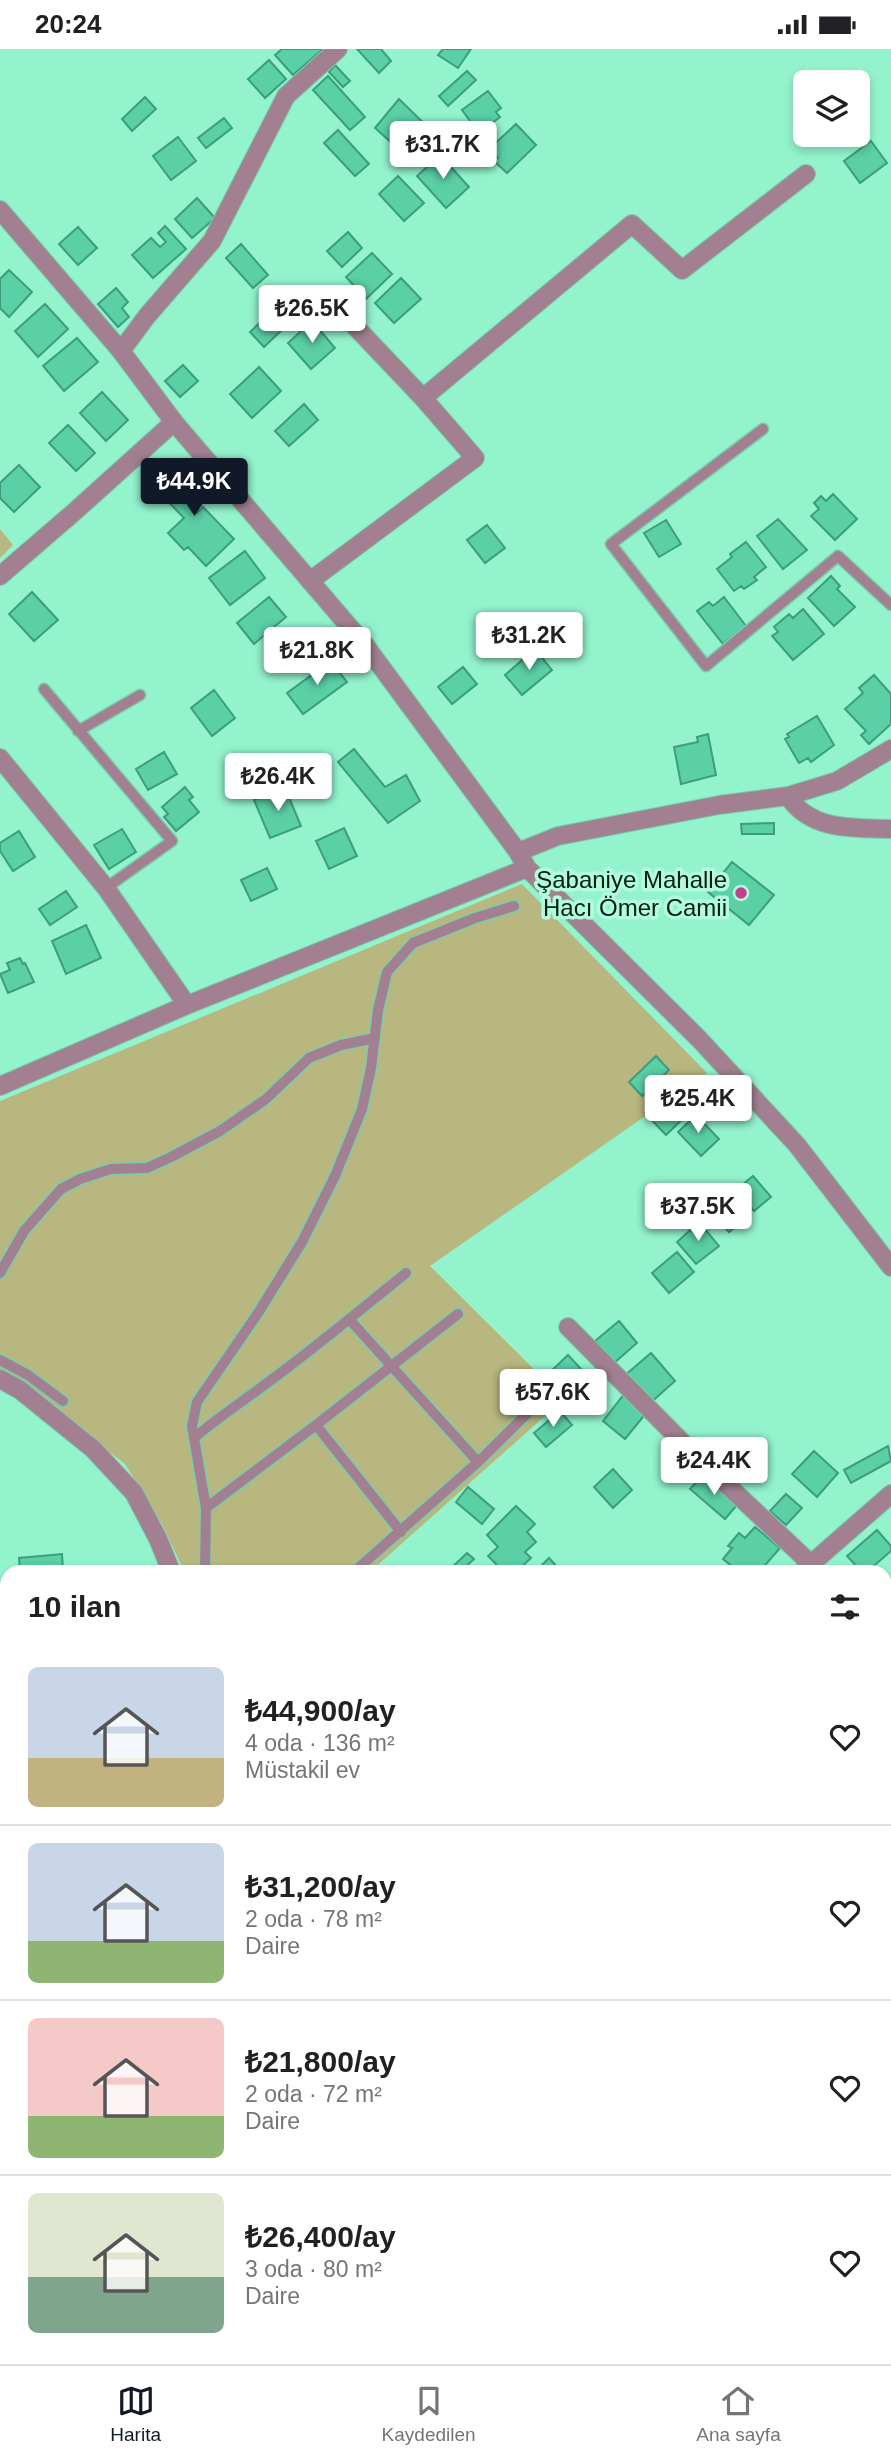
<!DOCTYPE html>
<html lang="tr">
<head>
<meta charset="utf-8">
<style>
	body { margin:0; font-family:Arial,sans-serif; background:#f2f2f2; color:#202124; height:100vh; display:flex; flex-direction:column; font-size:26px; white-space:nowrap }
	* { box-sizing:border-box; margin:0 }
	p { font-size:23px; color:#757577 }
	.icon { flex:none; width:38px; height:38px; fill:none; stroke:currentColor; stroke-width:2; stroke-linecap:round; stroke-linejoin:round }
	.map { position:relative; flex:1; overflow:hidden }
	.panel { position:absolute; left:0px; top:1516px; width:892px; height:800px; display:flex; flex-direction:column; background:#fff; border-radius:21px 21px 0 0; box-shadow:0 4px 10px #0003 }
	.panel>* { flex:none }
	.tools { position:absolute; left:793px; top:21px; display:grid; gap:14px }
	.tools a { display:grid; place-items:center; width:77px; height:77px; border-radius:10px; background:#fff; box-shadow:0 4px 10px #0003; font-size:35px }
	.price { position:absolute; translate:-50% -60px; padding:0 16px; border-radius:7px; background:#fff; color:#222; font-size:23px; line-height:46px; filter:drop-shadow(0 2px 4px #0008) }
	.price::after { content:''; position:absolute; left:50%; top:42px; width:21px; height:16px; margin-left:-10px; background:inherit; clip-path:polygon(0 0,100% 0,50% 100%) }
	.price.current { background:#111827; color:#fff }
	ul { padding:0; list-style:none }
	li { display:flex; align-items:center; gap:21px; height:175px; padding:0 28px }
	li+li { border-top:2px solid #e0e0e0 }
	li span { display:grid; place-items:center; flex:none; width:196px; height:140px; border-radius:10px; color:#555 }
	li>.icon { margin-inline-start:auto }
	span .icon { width:84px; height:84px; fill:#fffc; stroke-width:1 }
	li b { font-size:30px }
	h2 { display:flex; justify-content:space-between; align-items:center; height:84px; padding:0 28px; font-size:30px }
	.status { display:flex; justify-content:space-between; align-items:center; height:49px; padding:0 35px; background:#fff; direction:ltr }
	.status svg { height:19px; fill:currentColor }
	.tabs { display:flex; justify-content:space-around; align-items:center; height:98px; border-top:2px solid #e0e0e0; background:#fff; font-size:19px; color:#757577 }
	.tabs a { display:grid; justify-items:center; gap:4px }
	.tabs .current { color:#111827 }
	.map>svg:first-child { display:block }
	.green { fill:#b8b77f }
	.building { fill:#5bcfa5; stroke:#3b9e7c; stroke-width:2 }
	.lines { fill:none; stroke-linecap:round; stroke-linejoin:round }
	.service-casing { stroke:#79cdac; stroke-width:13 }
	.minor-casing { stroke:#79cdac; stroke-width:20 }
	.tertiary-casing { stroke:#79cdac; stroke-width:20 }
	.service { stroke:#a28091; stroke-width:10 }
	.minor { stroke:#a28091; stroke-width:18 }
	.tertiary { stroke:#a28091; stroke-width:18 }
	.poi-dot { fill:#c0418e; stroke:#b2fcdd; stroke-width:2.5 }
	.labels { text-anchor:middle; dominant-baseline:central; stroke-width:7; stroke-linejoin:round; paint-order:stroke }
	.poi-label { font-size:24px; fill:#011f15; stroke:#b2fcdd; text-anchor:end }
</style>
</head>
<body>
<div class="status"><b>20:24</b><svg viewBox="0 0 49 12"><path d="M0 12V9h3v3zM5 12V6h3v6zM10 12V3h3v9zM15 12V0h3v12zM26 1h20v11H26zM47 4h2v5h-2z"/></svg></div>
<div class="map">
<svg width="891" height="2315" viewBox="0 0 891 2315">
	<rect width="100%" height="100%" fill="#93f3cd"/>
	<path class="green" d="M0,480L13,496L0,509Z
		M522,835L707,1024L430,1217L564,1350L371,1522H184L162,1475L125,1415L38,1348L0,1327V1052Z"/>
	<path class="building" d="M282,0H323L293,26L275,6Z
		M357,0H381L391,12L379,24Z
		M443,0H471L458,19L438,6Z
		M269,11L286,30L265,49L248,30Z
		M335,16L350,32L343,38L329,23Z
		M467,22L476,31L448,57L439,47Z
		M328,27L365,68L350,81L313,41Z
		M488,42L501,59L496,63L500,68L479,84L462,61Z
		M145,48L156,60L132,82L122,70Z
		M399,50L443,93L413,113L375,79Z
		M224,69L232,79L206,99L198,89Z
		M516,75L536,96L507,124L494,112L498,109L489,100Z
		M338,81L369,115L355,127L324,94Z
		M178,88L196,112L171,131L153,107Z
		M871,92L887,114L860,134L844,112Z
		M440,106L469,138L446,159L417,127Z
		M398,127L424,154L404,172L379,145Z
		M197,149L215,169L192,189L175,170Z
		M165,177L186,200L153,229L132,206L151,189L160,198L166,193L158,184Z
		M78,178L97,199L78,216L59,195Z
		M348,183L362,199L342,218L327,202Z
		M241,195L268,226L253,239L226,209Z
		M372,204L392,225L366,250L346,228Z
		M9,221L32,243L9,268L0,259V230Z
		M401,229L421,250L394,274L375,254Z
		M116,239L128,253L122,259L129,268L118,278L98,255Z
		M45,255L68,280L38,308L15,282Z
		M272,262L286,277L264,298L250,283Z
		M312,272L335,299L311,320L288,294Z
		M77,289L98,313L64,342L43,317Z
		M183,316L198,332L180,348L165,332Z
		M259,318L281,342L252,369L230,345Z
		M102,343L128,371L106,392L80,364Z
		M304,355L318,371L289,397L275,382Z
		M68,376L95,404L76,422L49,394Z
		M19,416L40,438L14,463L0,449V434Z
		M181,418L209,447L194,460L197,464L203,458L234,490L206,517L188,498L184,501L168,484L184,469L157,441Z
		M833,445L857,470L835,491L811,467L819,460L814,454L821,447L826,452Z
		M778,470L807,501L783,520L757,487Z
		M666,471L681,495L659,508L644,484Z
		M487,476L505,499L485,514L467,491Z
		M746,493L766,518L754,528L757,531L744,540L741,537L734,542L717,520L732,508L730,505Z
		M245,502L265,529L230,556L209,529Z
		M831,527L840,537L837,540L855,558L834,577L808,549Z
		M32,543L58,571L34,592L9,565Z
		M269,548L286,568L254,595L237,574Z
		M724,548L746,577L723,595L697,562L709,553L713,557Z
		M803,560L824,585L793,611L772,587L778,583L774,578L789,565L793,569Z
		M535,600L552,621L522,646L505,626Z
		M331,612L347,633L303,665L287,644Z
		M463,618L477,635L452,655L438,638Z
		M874,626L891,645V675L869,695L861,686L866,682L845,660L863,644L859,639Z
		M214,641L235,669L212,687L191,659Z
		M817,667L834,696L811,713L808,709L799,714L785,690L789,688L787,685Z
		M708,685L716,726L681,735L674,698L698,693L697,688Z
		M354,700L385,738L406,726L420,752L388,774L338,713Z
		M164,703L177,725L148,741L136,720Z
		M185,738L193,748L189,751L199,763L176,782L164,768L168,765L162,758Z
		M285,739L301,777L270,789L254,751Z
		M774,774V785H742L741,775Z
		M344,779L357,807L329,820L316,792Z
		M122,780L136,803L109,820L94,796Z
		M19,782L35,808L13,822L0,802V794Z
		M732,813L774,846L749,876L708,843Z
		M267,819L277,840L251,852L241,831Z
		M66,842L77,858L50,876L39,860Z
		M86,876L101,909L66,925L52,892Z
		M20,909L23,915L25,914L34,933L8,944L0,925L10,921L7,914Z
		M656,1007L669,1021L642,1047L629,1033Z
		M672,1038L693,1060L666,1086L645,1064Z
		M696,1066L719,1090L701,1107L678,1083Z
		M753,1127L771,1148L754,1162L736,1141Z
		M725,1149L744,1171L729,1183L711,1162Z
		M699,1173L719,1197L696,1215L677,1193Z
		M677,1203L694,1223L669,1244L652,1224Z
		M619,1272L637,1294L614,1314L595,1292Z
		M651,1304L675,1332L648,1356L624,1327Z
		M568,1306L581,1320L575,1324L586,1335L568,1352L545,1328Z
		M625,1344L647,1363L625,1390L603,1372Z
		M560,1362L572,1376L546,1398L534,1384Z
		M888,1397L891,1412L851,1434L844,1421Z
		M814,1402L838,1424L817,1448L792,1425Z
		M613,1420L632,1441L613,1459L594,1438Z
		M703,1426L737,1456L725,1470L690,1440Z
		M468,1438L494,1460L482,1475L456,1453Z
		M786,1445L802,1459L786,1476L770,1462Z
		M516,1457L535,1475L527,1483L536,1493L525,1503L531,1509L517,1522H503L488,1507L498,1498L487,1486Z
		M755,1478L780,1499L760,1522H738L723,1510L732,1499L728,1497L739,1484L745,1489Z
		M877,1481L891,1497V1502L868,1522H861L847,1507Z
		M467,1504L474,1510L461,1522H448Z
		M62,1505L63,1522H20L19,1509Z
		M549,1509L561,1522H536Z
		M886,1549L891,1553V1575L886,1583Z
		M886,1923L891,1925V1962L886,1959Z
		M886,2184L891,2185V2221L886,2220L888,2209L886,2208Z"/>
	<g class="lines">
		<defs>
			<path id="service" d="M763,380L611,495L706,617L838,507L891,556
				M44,640L172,792L106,839
				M78,682L140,646
				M0,1224L24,1182L61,1140L80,1130L111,1120L147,1119L171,1108L220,1082L266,1050L309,1009L341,996L375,989
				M349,1270L478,1413
				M0,1311L28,1326L63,1352
				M316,1376L401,1483
				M194,1389C217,1369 242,1353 267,1334C315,1299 360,1261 406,1224
				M206,1459L316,1376L458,1265
				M205,1522L206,1459L192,1377L197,1353L258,1264L302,1193L335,1127L362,1060L371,1019L378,961L387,923L413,894L475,869L514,857
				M355,1522L478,1413L537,1355
				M0,2079L7,2080"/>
			<path id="minor" d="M121,302L147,267L212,192L286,47L338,0
				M423,349L632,175L682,221L806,125
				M0,527L73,464L174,373
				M310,532L475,409L423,349L331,252
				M0,709L106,839L187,956
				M788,747C810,782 854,779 891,780
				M518,803L558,787L719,756L788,747L837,732L891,700
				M0,1037L187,956L527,819
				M568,1278L690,1401L811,1515
				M803,1522L891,1445
				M0,1675L7,1674
				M886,1982H891
				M886,2023L891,2024
				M886,2238L891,2239
				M174,2308L175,2315
				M413,2308L414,2315
				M601,2308L602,2315
				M761,2315L762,2308"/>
			<path id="tertiary" d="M0,161L121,302L174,373L365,596L518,803L527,819L699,990L797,1096L891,1218
				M0,1330L20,1341L93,1400L134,1444L158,1490L171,1522
				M205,2308L207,2315"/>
		</defs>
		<use href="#service" class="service-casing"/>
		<use href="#minor" class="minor-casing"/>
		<use href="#tertiary" class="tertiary-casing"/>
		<use href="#service" class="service"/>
		<use href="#minor" class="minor"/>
		<use href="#tertiary" class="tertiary"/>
	</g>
	<circle class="poi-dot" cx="741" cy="844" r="7"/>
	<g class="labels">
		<g class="poi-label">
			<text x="727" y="830">Şabaniye Mahalle<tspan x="727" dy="28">Hacı Ömer Camii</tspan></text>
		</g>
	</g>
</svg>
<div class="tools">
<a><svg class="icon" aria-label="layers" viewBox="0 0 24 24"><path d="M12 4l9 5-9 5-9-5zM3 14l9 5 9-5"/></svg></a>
</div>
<b class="price" style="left:443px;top:132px">₺31.7K</b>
<b class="price" style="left:312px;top:296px">₺26.5K</b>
<b class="price current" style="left:194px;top:469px">₺44.9K</b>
<b class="price" style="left:529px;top:623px">₺31.2K</b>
<b class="price" style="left:317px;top:638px">₺21.8K</b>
<b class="price" style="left:278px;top:764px">₺26.4K</b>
<b class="price" style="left:698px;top:1086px">₺25.4K</b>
<b class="price" style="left:698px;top:1194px">₺37.5K</b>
<b class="price" style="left:553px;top:1380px">₺57.6K</b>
<b class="price" style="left:714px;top:1448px">₺24.4K</b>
<section class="panel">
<h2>10 ilan<svg class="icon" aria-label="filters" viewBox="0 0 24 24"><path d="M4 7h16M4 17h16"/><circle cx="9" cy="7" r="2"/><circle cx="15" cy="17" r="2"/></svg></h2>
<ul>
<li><span style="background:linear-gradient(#c9d6e8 65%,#c2b280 0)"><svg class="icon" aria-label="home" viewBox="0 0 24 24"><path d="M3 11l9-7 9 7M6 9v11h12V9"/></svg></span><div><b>₺44,900/ay</b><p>4 oda · 136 m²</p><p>Müstakil ev</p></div><svg class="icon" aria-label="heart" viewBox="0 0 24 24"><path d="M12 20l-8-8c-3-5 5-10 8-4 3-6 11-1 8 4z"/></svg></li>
<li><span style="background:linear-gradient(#c9d6e8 70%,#8fb573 0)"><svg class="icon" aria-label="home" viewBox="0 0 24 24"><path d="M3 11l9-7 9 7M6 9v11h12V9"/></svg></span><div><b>₺31,200/ay</b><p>2 oda · 78 m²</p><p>Daire</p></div><svg class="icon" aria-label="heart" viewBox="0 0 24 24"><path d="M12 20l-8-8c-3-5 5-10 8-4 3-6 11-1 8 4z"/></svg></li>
<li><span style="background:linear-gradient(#f6c9c9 70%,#8fb573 0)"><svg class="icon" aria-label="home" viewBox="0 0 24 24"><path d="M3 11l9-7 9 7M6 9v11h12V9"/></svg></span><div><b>₺21,800/ay</b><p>2 oda · 72 m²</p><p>Daire</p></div><svg class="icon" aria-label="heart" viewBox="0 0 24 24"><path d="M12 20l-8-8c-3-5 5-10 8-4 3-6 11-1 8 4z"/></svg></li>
<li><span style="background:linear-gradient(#dfe7d0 60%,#7fa58c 0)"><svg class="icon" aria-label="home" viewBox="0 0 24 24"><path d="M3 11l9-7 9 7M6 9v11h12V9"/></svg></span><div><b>₺26,400/ay</b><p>3 oda · 80 m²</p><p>Daire</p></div><svg class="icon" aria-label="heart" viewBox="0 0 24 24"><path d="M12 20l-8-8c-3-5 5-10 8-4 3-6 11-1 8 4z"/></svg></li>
</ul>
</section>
</div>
<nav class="tabs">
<a class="current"><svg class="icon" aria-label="map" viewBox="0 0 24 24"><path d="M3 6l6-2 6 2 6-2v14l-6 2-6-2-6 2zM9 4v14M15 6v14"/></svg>Harita</a>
<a><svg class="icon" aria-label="saved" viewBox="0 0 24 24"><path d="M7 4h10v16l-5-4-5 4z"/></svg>Kaydedilen</a>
<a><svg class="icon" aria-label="home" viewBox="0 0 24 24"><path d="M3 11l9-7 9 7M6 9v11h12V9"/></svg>Ana sayfa</a>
</nav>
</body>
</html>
